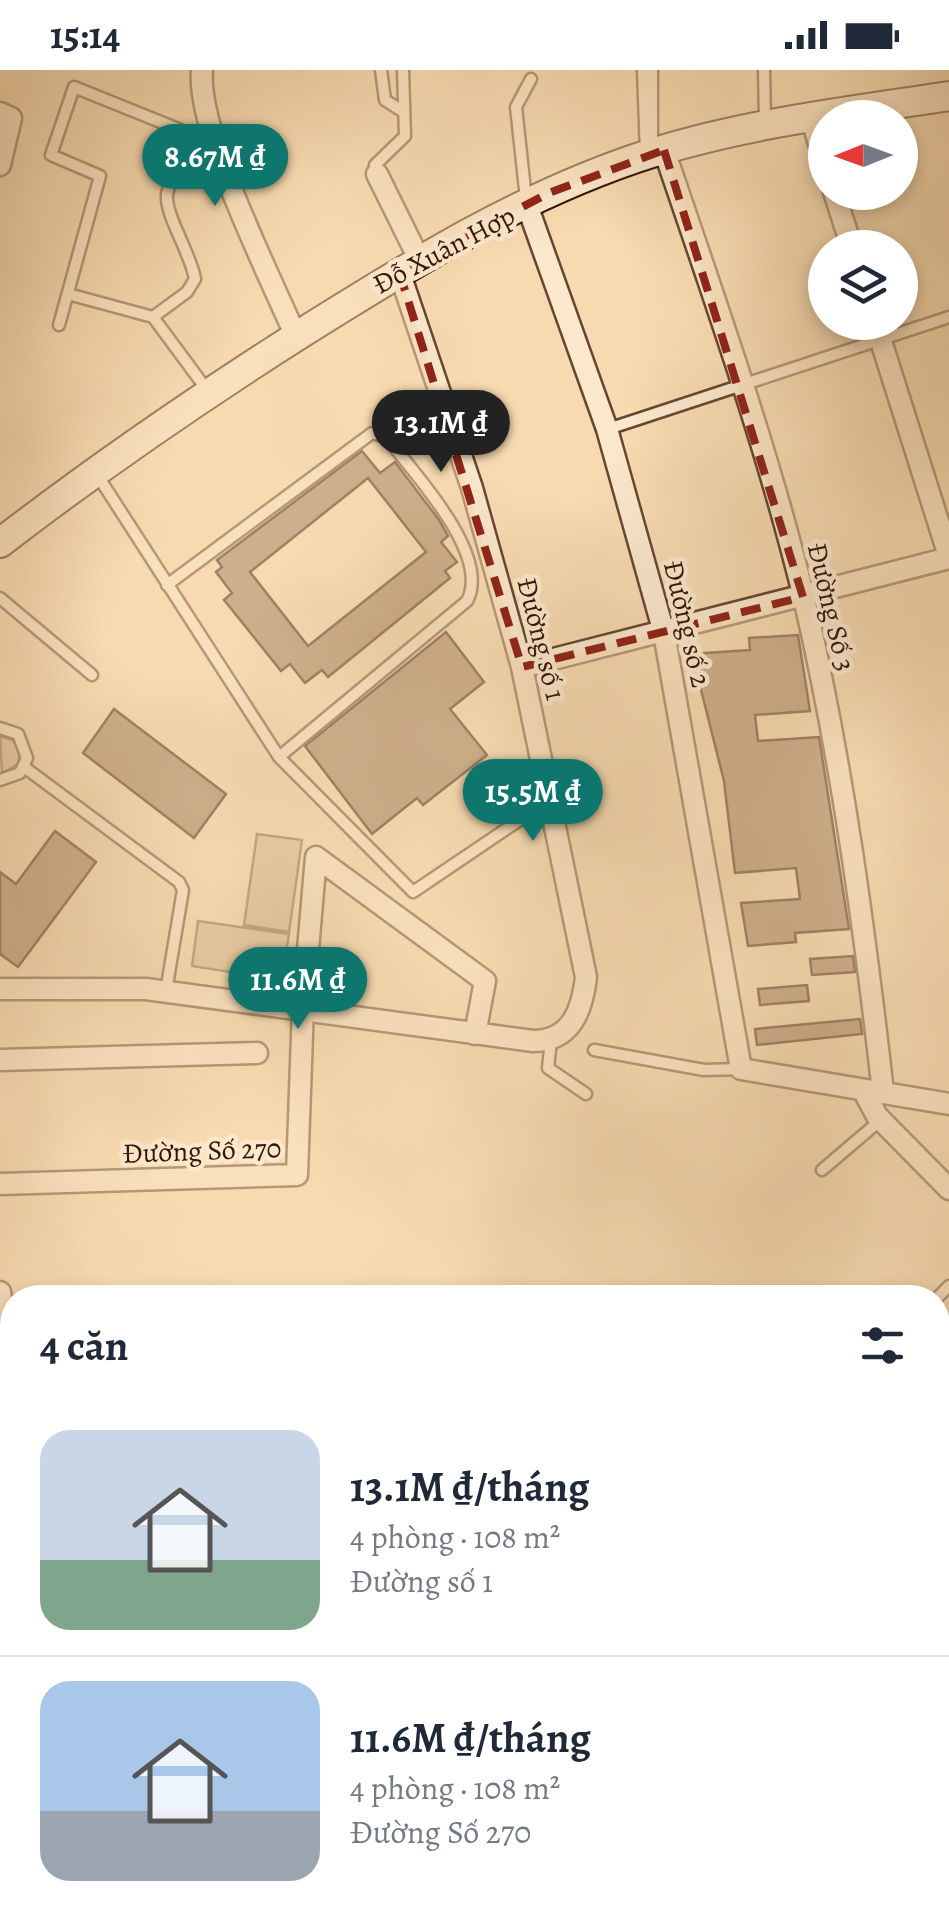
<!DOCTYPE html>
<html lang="vi">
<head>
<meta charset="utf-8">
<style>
	body { margin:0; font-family:Alegreya,serif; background:#f2f2f3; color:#1f2937; height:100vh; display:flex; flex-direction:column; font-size:38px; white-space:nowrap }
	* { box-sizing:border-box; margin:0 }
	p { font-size:32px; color:#747a83 }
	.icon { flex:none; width:55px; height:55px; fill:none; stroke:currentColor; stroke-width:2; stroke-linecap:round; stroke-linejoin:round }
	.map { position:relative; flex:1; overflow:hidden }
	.panel { position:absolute; left:0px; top:1215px; width:950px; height:640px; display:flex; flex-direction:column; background:#fff; border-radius:40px 40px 0 0; box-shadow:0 5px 15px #0003 }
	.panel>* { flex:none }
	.needle { width:65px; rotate:269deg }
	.tools { position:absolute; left:808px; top:30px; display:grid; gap:20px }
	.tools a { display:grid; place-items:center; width:110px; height:110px; border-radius:50%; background:#fff; box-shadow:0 5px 15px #0003; font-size:50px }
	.price { position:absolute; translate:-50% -85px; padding:0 22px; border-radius:35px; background:#0f766e; color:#fff; font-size:32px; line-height:65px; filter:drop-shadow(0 2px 5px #0008) }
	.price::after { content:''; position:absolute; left:50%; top:60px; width:30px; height:22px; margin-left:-15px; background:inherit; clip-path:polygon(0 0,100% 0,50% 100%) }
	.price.active { background:#222; color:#fff }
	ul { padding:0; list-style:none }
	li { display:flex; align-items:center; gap:30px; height:250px; padding:0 40px }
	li+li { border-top:2px solid #e0e1e3 }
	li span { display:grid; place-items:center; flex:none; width:280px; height:200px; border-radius:30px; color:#555 }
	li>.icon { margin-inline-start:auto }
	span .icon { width:120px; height:120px; fill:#fffc; stroke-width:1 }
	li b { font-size:42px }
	h2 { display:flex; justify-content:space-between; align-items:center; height:120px; padding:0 40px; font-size:42px }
	.status { display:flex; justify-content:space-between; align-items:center; height:70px; padding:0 50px; background:#fff; direction:ltr }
	.status svg { height:28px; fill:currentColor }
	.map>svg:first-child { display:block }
	.green { fill:#d6b893; stroke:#86664c; stroke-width:2.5 }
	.building { fill:#9a7b5e; stroke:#351405; stroke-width:2.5; fill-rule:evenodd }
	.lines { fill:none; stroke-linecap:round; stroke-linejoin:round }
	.service-casing { stroke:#664630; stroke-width:15 }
	.minor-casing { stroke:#664630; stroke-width:25 }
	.secondary-casing { stroke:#351405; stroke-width:32 }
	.service { stroke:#fae7cc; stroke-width:10 }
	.minor { stroke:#fae7cc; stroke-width:20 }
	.secondary { stroke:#fae7cc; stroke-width:28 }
	.marked { fill:none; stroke:#8f2418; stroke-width:8; stroke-dasharray:20 12; stroke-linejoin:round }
	.labels { text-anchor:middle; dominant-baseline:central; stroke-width:9; stroke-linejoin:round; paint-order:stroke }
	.street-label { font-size:28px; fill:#351405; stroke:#fae7cc }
</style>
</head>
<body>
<div class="status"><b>15:14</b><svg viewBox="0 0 49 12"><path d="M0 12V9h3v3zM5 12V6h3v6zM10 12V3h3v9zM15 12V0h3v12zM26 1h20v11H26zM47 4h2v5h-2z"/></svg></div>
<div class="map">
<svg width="949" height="1855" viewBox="0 0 949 1855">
	<rect width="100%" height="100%" fill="#f7dab0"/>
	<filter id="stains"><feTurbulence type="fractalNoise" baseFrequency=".002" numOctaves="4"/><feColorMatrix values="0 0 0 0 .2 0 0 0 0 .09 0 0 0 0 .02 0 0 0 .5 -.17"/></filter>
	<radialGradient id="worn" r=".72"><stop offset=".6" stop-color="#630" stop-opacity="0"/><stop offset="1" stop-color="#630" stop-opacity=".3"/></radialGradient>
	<path class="green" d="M0,666L15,671L20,682L18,694L2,703Z
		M257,764L302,770L289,862L244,855Z
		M198,851L289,864L282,910L192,896Z"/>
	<path class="building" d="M362,381L380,403L395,392L439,450L448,466L441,472L457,492L445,501L450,508L328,607L322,600L305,613L290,594L281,601L224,530L232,523L216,502L222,497L217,490ZM368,408L426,482L308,576L250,502Z
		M446,562L484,612L450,639L487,685L423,735L417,728L372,764L305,676Z
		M798,565L810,641L755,645L758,671L819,667L849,859L795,863L796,872L748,876L741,833L800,829L796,798L735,803L724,711L692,584L750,580L749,568Z
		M114,639L226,724L194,768L83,683Z
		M55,761L96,792L18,897L0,884V802L16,814Z
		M853,886L855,902L812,905L810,889Z
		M807,915L809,931L760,935L758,919Z
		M860,949L862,964L757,975L755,959Z"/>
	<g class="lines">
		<defs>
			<path id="service" d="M381,0L385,30L402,41
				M643,0L646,84
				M764,0L765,51
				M652,72V0
				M181,93L218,83
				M377,103L375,95L405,66L403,0
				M526,129L516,37L531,9
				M68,224L153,247L207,320
				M153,247L187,222L195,209C191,184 165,145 167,125C170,106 185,83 193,65L214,72
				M59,255L100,106L51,85L74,17L193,65
				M608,359L949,247
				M96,403L279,687L413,822L524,747
				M167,515L372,363L386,367C413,402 492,485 467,531L279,687
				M0,528L92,605
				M0,658L18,664L27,688L20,703L0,710
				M24,697L179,812L183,820L166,921
				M551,971L548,998L586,1024
				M594,980L704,1000L741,999
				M822,1100L876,1054V1047
				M937,1228L949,1216
				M938,1294L949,1308"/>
			<path id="minor" d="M202,0C196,60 270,206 296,267
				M0,43L11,48L0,95
				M811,47L825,93
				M664,80C714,228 767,376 804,528C842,691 864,855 883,1022
				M377,104L419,189
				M834,122L852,178
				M527,135L607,359L664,563L741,999L949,1034
				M875,252L949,486
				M522,597L949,488
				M0,919H146L533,971C571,971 582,941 586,907L522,597L472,418L399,201
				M0,990L257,983
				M863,1020L877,1046L949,1119
				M0,1114L297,1105L303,937L316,787L485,911L475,964
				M0,1222L12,1284
				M0,1511L1,1512
				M0,1700L12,1661
				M684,1842V1855
				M302,1855V1842"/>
			<path id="secondary" d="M0,473C96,399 195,331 297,266C410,195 525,123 652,83C748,53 850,41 949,26"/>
		</defs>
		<use href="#service" class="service-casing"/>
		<use href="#minor" class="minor-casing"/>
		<use href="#secondary" class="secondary-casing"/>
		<use href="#service" class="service"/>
		<use href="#minor" class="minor"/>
		<use href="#secondary" class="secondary"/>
	</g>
	<path d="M0 0H949V1855H0ZM664,80L803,527L522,597L399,201L549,123Z" fill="#f7dab0" fill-opacity=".55" fill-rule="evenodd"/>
	<path class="marked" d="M664,80L803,527L522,597L399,201L549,123Z"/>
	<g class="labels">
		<g class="street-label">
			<text transform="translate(444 180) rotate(-28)">Đỗ Xuân Hợp</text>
			<text transform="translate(831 537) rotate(77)">Đường Số 3</text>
			<text transform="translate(687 554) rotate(77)">Đường số 2</text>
			<text transform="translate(541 569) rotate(76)">Đường số 1</text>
			<text transform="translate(202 1081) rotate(-2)">Đường Số 270</text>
		</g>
	</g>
	<rect width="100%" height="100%" filter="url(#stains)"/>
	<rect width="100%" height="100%" fill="url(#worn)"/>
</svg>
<div class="tools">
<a><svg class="needle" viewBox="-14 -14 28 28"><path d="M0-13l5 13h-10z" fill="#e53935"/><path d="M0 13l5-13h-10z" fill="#747a83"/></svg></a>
<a><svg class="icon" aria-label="layers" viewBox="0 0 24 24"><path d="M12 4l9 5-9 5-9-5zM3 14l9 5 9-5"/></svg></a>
</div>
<b class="price" style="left:215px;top:139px">8.67M ₫</b>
<b class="price active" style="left:441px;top:405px">13.1M ₫</b>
<b class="price" style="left:533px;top:774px">15.5M ₫</b>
<b class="price" style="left:298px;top:962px">11.6M ₫</b>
<section class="panel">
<h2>4 căn<svg class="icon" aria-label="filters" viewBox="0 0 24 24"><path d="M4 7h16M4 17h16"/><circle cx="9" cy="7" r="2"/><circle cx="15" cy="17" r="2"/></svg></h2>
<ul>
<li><span style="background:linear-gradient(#c9d6e8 65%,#7fa58c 0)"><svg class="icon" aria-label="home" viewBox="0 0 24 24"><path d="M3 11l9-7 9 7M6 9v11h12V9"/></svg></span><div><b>13.1M ₫/tháng</b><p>4 phòng · 108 m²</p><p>Đường số 1</p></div></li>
<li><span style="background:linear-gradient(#a9c7e8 65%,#9aa5b1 0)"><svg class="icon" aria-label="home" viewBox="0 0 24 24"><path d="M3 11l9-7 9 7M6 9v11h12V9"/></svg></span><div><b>11.6M ₫/tháng</b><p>4 phòng · 108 m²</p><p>Đường Số 270</p></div></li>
</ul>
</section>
</div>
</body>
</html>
